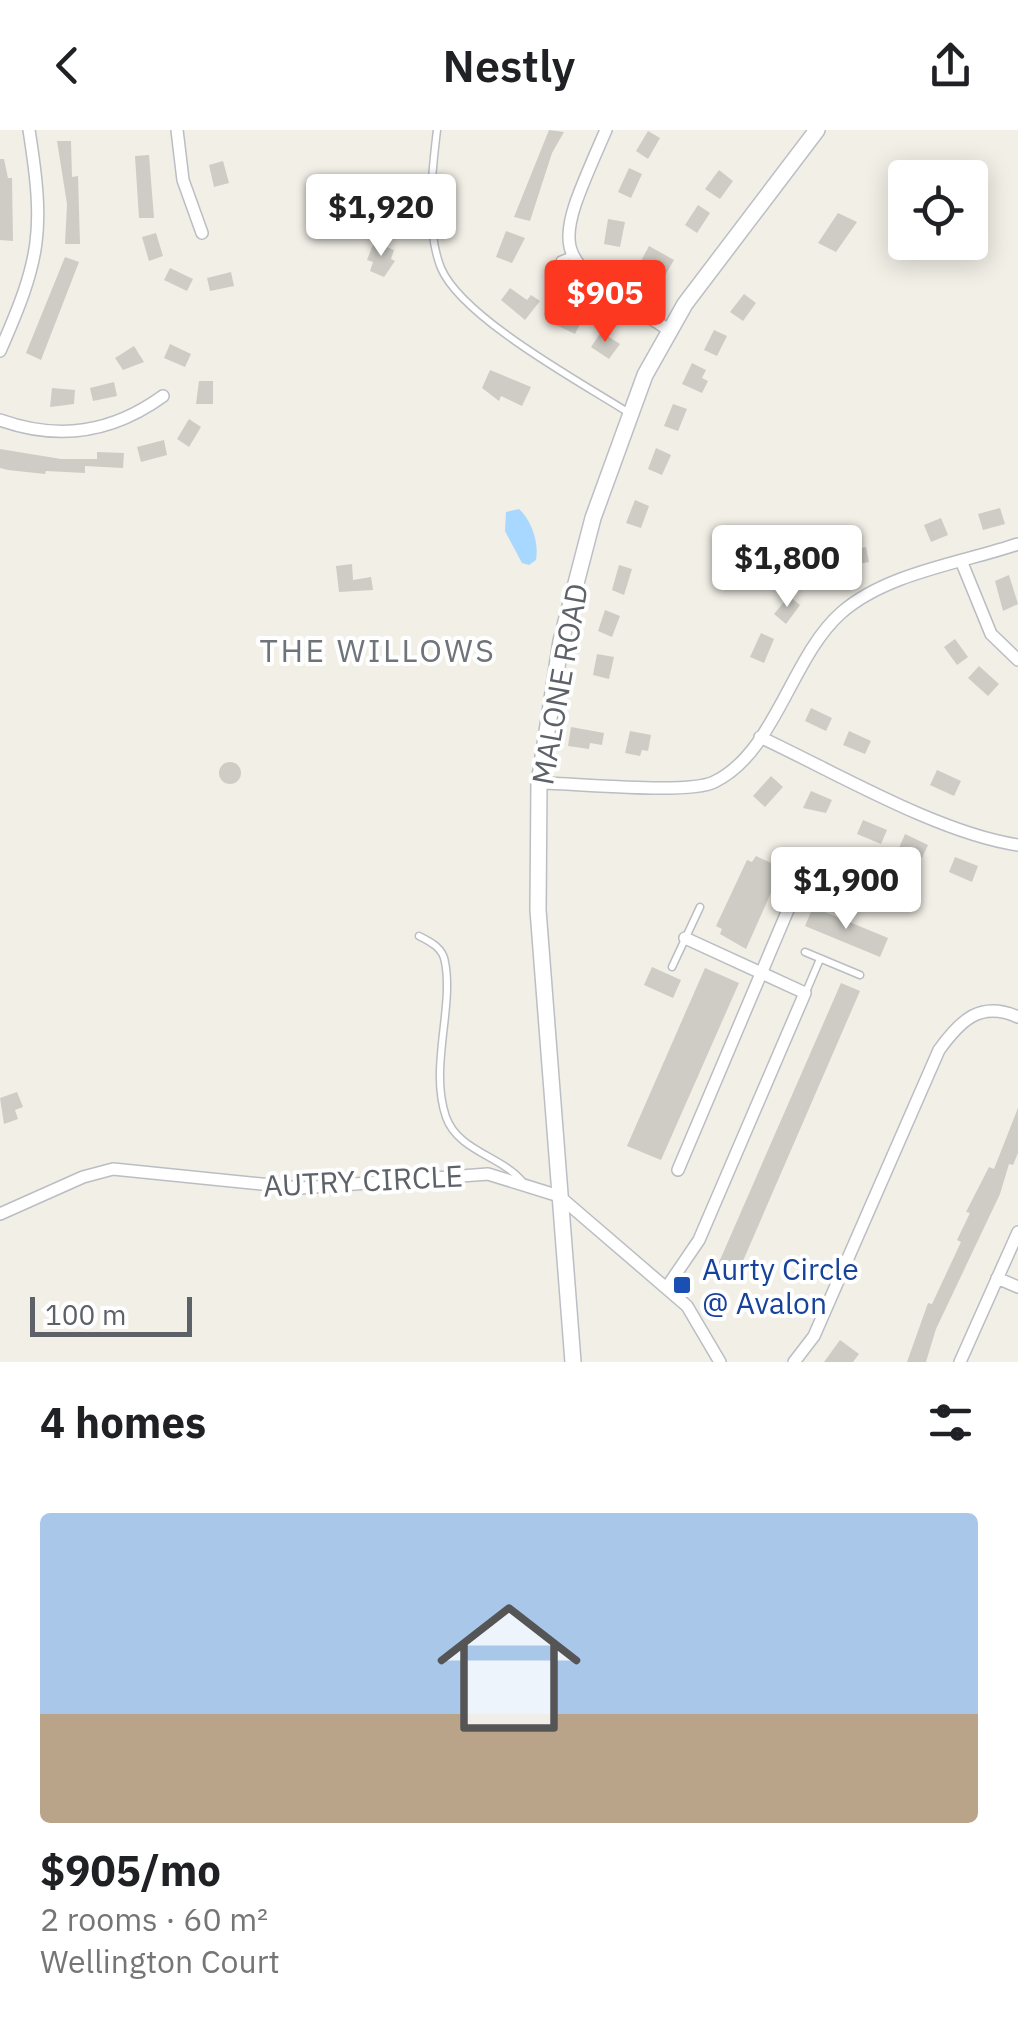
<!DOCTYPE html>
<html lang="en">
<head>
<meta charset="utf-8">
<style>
	body { margin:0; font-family:"IBM Plex Sans",sans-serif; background:#f6f6f6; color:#202124; height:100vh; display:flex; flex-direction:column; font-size:38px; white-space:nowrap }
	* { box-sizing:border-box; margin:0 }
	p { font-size:32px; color:#757577 }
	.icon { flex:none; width:55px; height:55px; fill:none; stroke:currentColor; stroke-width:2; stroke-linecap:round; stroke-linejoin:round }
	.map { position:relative; height:1232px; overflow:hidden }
	.sheet { display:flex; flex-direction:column; background:#fff; flex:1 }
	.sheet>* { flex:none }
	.buttons { position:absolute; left:888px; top:30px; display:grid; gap:20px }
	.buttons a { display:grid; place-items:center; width:100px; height:100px; border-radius:10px; background:#fff; box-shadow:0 5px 25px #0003; font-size:50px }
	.scale { position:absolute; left:30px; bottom:25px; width:162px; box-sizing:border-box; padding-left:10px; border:5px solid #5d6268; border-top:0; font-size:28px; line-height:35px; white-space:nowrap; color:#5d6268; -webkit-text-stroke:8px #fff; paint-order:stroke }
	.price { position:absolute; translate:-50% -85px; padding:0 22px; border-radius:10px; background:#fff; color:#222; font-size:32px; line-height:65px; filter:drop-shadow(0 2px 5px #0008) }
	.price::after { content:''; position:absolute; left:50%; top:60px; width:30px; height:22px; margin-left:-15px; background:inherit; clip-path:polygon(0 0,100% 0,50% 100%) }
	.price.active { background:#fc3821; color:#fff }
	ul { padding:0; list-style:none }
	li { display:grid; align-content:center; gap:20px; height:530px; padding:0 40px }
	li span { display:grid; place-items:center; height:310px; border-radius:10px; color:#555 }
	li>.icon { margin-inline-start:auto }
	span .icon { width:180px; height:180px; fill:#fffc; stroke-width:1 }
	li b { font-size:42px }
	h2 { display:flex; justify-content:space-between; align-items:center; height:120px; padding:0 40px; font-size:42px }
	header { display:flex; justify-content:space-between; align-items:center; height:130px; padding:0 40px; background:#fff; font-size:45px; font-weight:600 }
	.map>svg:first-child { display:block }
	.water { fill:#a8d7ff }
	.building { fill:#ceccc5 }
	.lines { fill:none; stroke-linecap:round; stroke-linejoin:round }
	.lane-casing { stroke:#babec3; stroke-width:9 }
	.street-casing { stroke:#babec3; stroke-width:14 }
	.secondary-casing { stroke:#bbbfc5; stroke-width:18 }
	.lane { stroke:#fff; stroke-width:6 }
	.street { stroke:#fff; stroke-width:11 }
	.secondary { stroke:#fff; stroke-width:15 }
	.transit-dot { fill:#1a4fb4; stroke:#fff; stroke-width:4 }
	.labels { text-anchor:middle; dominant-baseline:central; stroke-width:8; stroke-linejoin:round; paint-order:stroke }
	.street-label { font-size:30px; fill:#5d6268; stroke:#fff }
	.transit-label { font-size:30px; fill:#164399; stroke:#fff; text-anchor:start }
	.neighbourhood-label { font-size:32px; letter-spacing:2.5px; fill:#6e747a; stroke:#fff }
</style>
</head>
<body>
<header><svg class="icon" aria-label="back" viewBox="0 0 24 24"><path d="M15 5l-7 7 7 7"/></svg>Nestly<svg class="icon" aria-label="share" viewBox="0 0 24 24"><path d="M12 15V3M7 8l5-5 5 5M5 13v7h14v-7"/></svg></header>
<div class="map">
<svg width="1018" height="1232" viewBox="0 0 1018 1232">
	<rect width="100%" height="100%" fill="#f1efe6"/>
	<path class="water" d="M519,379C532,391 539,413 536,430L529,435L522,433L505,401L506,382Z"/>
	<path class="building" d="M549,0L564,2L552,23L530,91L514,87Z
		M648,1L660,8L648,29L636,21Z
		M57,11H71L72,47L78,46L80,114H65L67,74Z
		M149,25L154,88H139L135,26Z
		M0,29H4L8,48H12L13,111L0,110Z
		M223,31L229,53L214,57L209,35Z
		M629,38L642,44L631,68L618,62Z
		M719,40L733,51L720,69L705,59Z
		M698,75L710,83L697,103L685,95Z
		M838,83L857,92L836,122L818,113Z
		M608,89L625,92L620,117L604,114Z
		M506,101L525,108L512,133L496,127Z
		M156,103L163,126L149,131L142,107Z
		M374,112L394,120L391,129L395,131L384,147L370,141L373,132L367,130Z
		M649,116L674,130L661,152L651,146L655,139L641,131Z
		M65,127L79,132L41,230L26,223Z
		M170,138L193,149L187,161L164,150Z
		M231,142L234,156L210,161L207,148Z
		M510,158L527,170L531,165L540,171L525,190L501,170Z
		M744,164L756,173L743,191L730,182Z
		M560,178L583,188L575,204L552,193Z
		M714,200L727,206L717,226L704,220Z
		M601,202L620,214L609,229L591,217Z
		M170,214L191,224L185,237L164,228Z
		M134,216L144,232L123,240L115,228Z
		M692,233L706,240L702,248L708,251L702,263L682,254Z
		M490,240L531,257L522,276L501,266L499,271L482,258Z
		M199,251H213V274H196Z
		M114,252L117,266L93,271L90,258Z
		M52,258L75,260L74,274L50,277Z
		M673,274L687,279L678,301L664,296Z
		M189,289L201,297L189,317L177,309Z
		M164,310L167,325L141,332L137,317Z
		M656,318L671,325L662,345L648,339Z
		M0,319L61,329H97V322L124,323L123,338L85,336V343L46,341L45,344L8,340L0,338Z
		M635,370L649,376L641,398L626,393Z
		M1000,378L1005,394L983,400L978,384Z
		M941,388L948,405L931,412L924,395Z
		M866,417L869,432L847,436L844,421Z
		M352,434L353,450L371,447L373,460L339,462L336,436Z
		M619,435L632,439L624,465L612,460Z
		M1009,445L1018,474L1003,481L995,451Z
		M789,466L800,475L786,494L774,484Z
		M605,480L620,486L612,507L598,501Z
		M761,503L774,509L764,533L750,527Z
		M955,509L968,527L957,535L944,517Z
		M597,524L614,527L609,549L593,545Z
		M979,536L999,554L988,566L968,548Z
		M811,578L832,588L826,601L805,591Z
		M571,597L604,603L602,615L590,613L589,619L568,616Z
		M630,601L651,605L648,621L642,620L640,626L625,623Z
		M849,601L871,611L865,624L843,615Z
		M219 643a11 11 0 1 1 22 0a11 11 0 1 1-22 0Z
		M937,640L961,651L954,666L930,655Z
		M771,646L783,657L765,677L753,666Z
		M811,661L832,670L826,683L803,678Z
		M863,690L887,700L881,714L857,704Z
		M905,704L928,715L922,728L899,718Z
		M756,726L782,738L746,819L720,804L722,799L716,796L747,730L752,732Z
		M955,727L978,736L972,752L949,742Z
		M813,777L888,808L880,827L805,796Z
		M652,837L681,850L673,868L644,855Z
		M705,838L739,853L661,1030L627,1016Z
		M841,853L860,861L733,1154L713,1146Z
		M17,962L23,977L15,980L18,989L4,994L0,968Z
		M1018,978V1023L1013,1035L1009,1034L1000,1064L936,1199L926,1232H907L928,1173L932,1174L961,1112L957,1110L970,1083L966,1082L989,1037L994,1039Z
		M840,1210L859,1224L853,1232H824Z"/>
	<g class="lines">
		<defs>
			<path id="lane" d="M437,0C432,41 425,98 441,138C462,188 582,253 629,283
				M560,130L570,126
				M419,806C431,812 443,818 445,832C454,878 429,938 446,987C458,1021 501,1026 522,1051
				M805,822L860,845
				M672,837L700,777
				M806,862L820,829"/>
			<path id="street" d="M177,0L183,50L202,103
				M606,0C548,132 550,123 669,200
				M0,221C41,128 45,101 29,0
				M0,290C59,311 112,303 163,266
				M962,433L991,504L1018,530
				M760,607C835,642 938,703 1018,715
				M539,653C575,653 688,665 714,652C775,623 791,527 841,483C886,443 962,433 1018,414
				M678,1040L804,742
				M0,1084L83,1047L113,1039L301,1058L488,1044L559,1066L687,1176L720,1232
				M997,1148L1018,1157
				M667,1157L699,1110L805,863L685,808
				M794,1232L814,1206L939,920C960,891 980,870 1018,887
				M960,1232L1018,1102"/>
			<path id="secondary" d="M573,1232L538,780L539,653L561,511L593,388L645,245L685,174L817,0"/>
		</defs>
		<use href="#lane" class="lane-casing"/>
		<use href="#street" class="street-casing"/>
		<use href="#secondary" class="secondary-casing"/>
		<use href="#lane" class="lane"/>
		<use href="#street" class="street"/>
		<use href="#secondary" class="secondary"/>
	</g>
	<rect class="transit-dot" x="672" y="1145" width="20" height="20" rx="5"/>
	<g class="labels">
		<g class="street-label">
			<text transform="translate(559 554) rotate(-80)">MALONE ROAD</text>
			<text transform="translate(363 1050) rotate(-3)">AUTRY CIRCLE</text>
		</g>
		<g class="transit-label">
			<text x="702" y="1138">Aurty Circle<tspan x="702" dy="34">@ Avalon</tspan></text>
		</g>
		<g class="neighbourhood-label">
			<text x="378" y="520">THE WILLOWS</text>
		</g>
	</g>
</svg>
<div class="buttons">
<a><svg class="icon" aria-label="locate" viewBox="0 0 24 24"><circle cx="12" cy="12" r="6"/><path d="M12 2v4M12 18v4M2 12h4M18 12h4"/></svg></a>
</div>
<div class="scale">100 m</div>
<b class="price" style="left:381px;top:129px">$1,920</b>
<b class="price active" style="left:605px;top:215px">$905</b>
<b class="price" style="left:787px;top:480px">$1,800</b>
<b class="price" style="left:846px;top:802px">$1,900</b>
</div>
<section class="sheet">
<h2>4 homes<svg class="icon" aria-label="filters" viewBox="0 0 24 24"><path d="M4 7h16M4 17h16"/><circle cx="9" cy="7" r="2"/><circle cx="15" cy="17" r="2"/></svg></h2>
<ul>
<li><span style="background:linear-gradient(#a9c7e8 65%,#b9a48a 0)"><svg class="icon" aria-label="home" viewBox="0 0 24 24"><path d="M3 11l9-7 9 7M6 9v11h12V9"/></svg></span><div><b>$905/mo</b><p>2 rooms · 60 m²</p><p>Wellington Court</p></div></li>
</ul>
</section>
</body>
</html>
